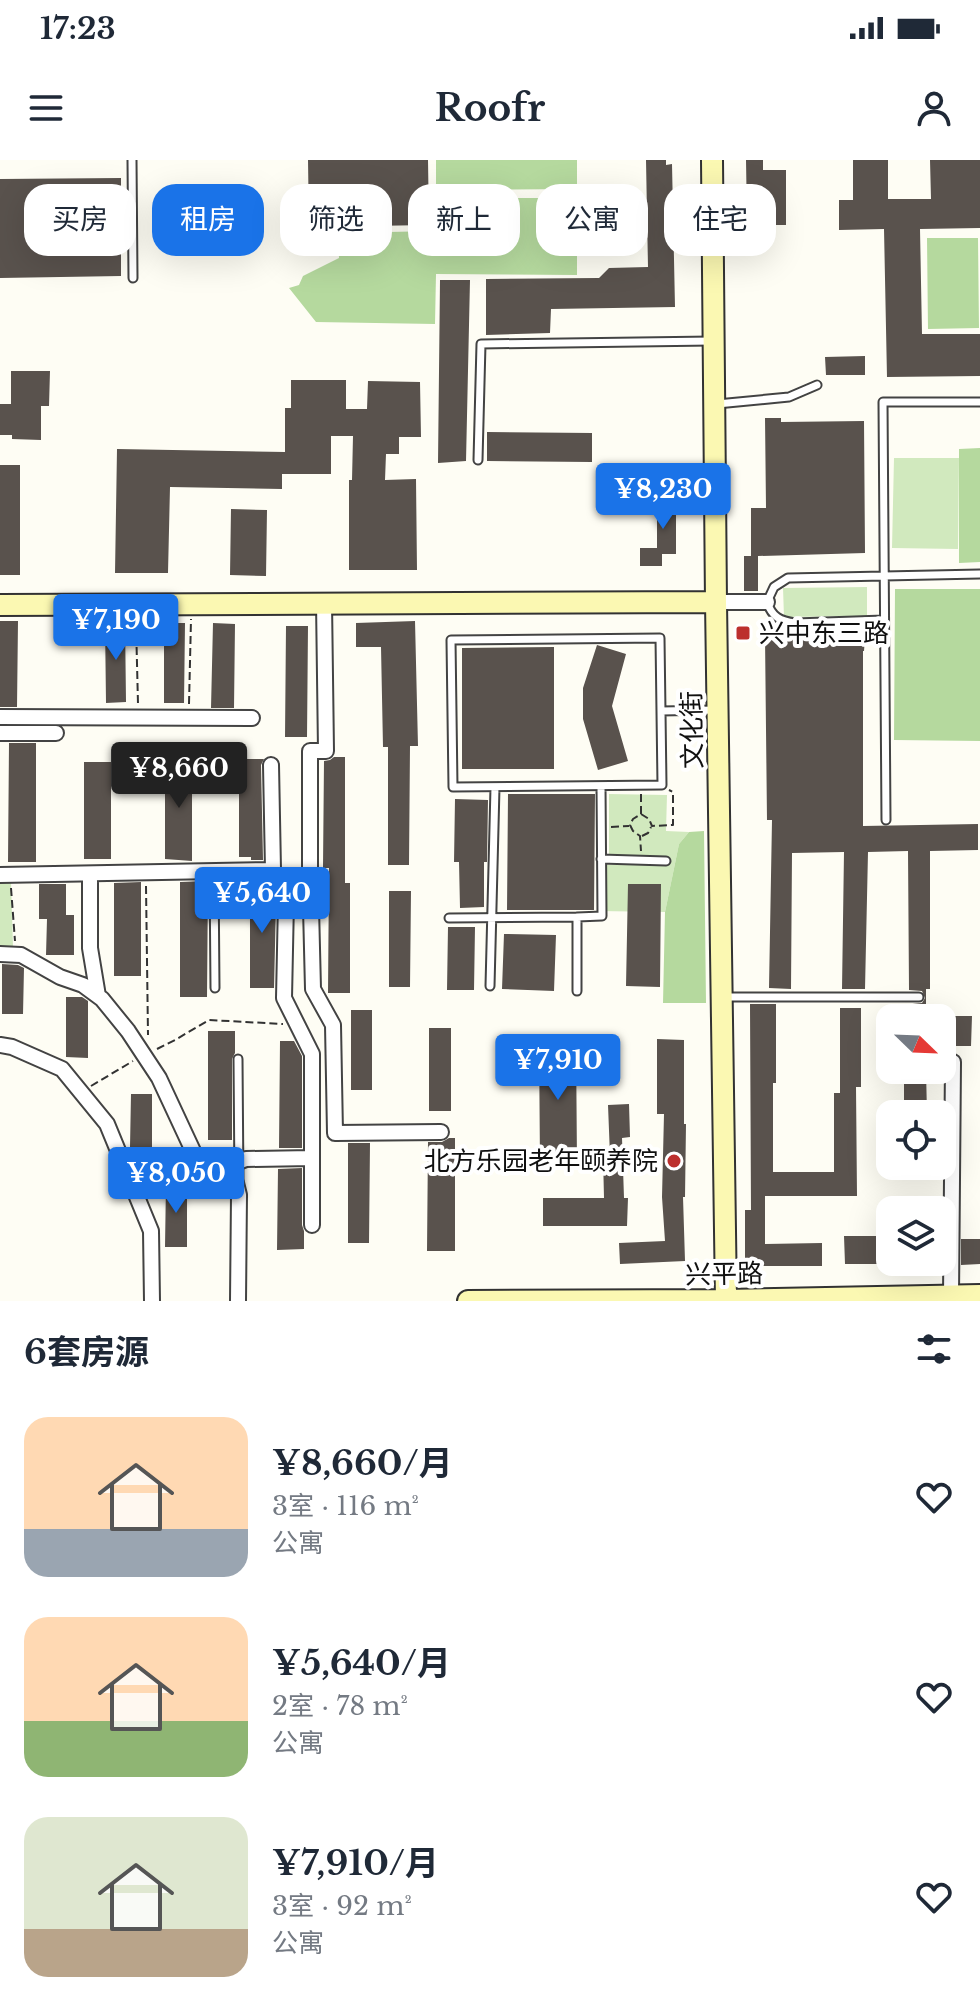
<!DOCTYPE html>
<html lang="zh">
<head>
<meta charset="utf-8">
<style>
	body { margin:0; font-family:"Libre Baskerville","Noto Sans SC",serif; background:#f6f6f7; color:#1f2937; height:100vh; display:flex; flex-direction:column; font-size:30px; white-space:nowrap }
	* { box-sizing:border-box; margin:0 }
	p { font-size:26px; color:#747a83 }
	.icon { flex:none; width:44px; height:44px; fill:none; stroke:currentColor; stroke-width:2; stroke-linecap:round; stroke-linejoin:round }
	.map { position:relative; height:1141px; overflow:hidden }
	.drawer { display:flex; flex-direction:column; background:#fff; flex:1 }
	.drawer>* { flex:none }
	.banner { position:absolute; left:24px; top:24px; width:932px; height:72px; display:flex; gap:16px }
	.needle { width:52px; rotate:113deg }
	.controls { position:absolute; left:876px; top:844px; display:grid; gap:16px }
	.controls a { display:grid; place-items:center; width:80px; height:80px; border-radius:16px; background:#fff; box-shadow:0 8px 32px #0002; font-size:40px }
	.price { position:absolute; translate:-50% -68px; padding:0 18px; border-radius:8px; background:#1a73e8; color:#fff; font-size:26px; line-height:52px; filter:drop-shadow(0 2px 4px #0008) }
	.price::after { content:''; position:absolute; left:50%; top:48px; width:24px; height:18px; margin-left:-12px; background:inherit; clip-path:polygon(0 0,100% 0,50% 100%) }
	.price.on { background:#222; color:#fff }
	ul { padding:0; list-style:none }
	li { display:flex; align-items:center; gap:24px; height:200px; padding:0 24px }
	li span { display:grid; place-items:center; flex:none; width:224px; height:160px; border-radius:24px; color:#555 }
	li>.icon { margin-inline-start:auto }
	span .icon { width:96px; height:96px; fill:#fffc; stroke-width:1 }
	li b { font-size:34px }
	h2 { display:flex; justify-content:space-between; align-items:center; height:96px; padding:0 24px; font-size:34px }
	.pill { padding:0 28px; border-radius:24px; background:#fff; box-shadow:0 8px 32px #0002; font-size:28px; line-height:72px }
	.pill.on { background:#1a73e8; color:#fff }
	.status { display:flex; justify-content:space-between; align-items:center; height:56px; padding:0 40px; background:#fff; direction:ltr }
	.status svg { height:22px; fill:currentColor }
	header { display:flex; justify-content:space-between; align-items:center; height:104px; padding:0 24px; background:#fff; font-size:36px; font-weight:700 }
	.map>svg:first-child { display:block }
	.green { fill:#d1e9be }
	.forest { fill:#b5d99e }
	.building { fill:#59524d }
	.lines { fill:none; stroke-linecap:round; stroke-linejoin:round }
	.lane-casing { stroke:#434343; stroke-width:11 }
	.street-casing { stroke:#434343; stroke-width:18 }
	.secondary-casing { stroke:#323232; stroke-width:24 }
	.path { stroke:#323232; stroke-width:2; stroke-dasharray:8 4; stroke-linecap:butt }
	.lane { stroke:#fff; stroke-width:7 }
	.street { stroke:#fff; stroke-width:14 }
	.secondary { stroke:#fbf8b2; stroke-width:20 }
	.poi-dot { fill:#bc2f2d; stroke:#fff; stroke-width:3 }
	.labels { text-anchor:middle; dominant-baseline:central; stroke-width:8; stroke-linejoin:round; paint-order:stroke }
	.poi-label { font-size:26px; fill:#101010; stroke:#fff; text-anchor:start }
	.street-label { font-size:26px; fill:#101010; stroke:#fff }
</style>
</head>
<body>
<div class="status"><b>17:23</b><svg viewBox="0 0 49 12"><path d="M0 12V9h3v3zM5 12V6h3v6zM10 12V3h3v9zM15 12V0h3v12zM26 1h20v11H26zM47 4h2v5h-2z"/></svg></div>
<header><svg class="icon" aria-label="menu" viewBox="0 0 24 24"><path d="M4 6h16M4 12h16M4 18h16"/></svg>Roofr<svg class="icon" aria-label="person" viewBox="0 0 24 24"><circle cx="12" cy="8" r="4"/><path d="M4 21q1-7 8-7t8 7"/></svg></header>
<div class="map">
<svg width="980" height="1141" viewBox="0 0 980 1141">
	<rect width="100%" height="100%" fill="#fefdf4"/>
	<path class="green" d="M894,298H959L958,389L892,388Z
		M867,427V456L784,457L783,428Z
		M609,634L667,635L666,671L689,672L679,684L665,752L598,751L599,705L665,704L666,698L609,696Z
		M0,721H11L13,787H0Z"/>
	<path class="forest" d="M436,0H577V29L436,30Z
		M437,38H577V115L436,114L435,164L316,162L289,128L299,125L303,116L339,98L338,73L437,71Z
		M927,78H978L979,168L928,169Z
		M980,288V402L959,403V289Z
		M895,429H980V581L894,580Z
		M704,671L706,843H663L665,752L679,684L689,672Z"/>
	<path class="building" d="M308,0H428L429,65L309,67Z
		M646,0H666V5L672,4L675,147L551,149L550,173L486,175V119L599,118L609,108L648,107Z
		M746,0H763V10H786V65H768V60H747Z
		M853,0H888V39H931L930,0H980V68L920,69L922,174H980V216L887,217L884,69L839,70V40H853Z
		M121,18V116L0,118V19Z
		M440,120H470L466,301L438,303Z
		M865,196V215H826L825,197Z
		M11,211H50L49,246H41V280L12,279V275H0V244H11Z
		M291,220H346V249H367L368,221L420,222L421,277H399V294H386L385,320L416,319L417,410H349V320H352L353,276H331V314H282V329L170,327L168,413H115L117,289L285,292V248H291Z
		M765,258H781V262L864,261L865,393L758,396V431H744V396H751V348H766Z
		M487,272L592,273V302L487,301Z
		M0,305H20V415H0Z
		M657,332H676V394H662V406H640V388H657Z
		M231,349L267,350L266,416L230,415Z
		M0,461H18L17,547H0Z
		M125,461L126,542L106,543L105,462Z
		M415,461L418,586H410L409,705H388V587H383L381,487H356V463Z
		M164,463H185L184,543H164Z
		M213,463L235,464L234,548H211Z
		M286,466H308L307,577H285Z
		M765,477L865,478L864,491H863V666L978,664V690L930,691V829H926V858H903V845L922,843L925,838L922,831L909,830L908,691L868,692L865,829H842L844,692L792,693L791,829L769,828L772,660H767Z
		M597,485L626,494L612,546L628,601L598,610L583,559V528Z
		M554,487V609H462V488Z
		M9,583H36V702H8Z
		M334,597H345V723H350V833H328L329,708H323L324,601L330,600Z
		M192,599V701L165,699V600Z
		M239,599H264L261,605L263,700H251V697H239Z
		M84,602H111V699H84Z
		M508,634H595L594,750H507Z
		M455,639L488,640L487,702H484V747L460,748L459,702H454Z
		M250,720H266L276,743L274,828H250Z
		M208,721L207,837H180V722Z
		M141,722V816H114V723Z
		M39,724H66V755H74V795H46L47,759H39Z
		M628,724H661L660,827L626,826Z
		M389,731H411L410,827H389Z
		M448,767H475L474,830H447Z
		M504,774L556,775L554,831L502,829Z
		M2,804L18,805L24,808L23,854H2Z
		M66,837H82L88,841V898L66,897Z
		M750,844H776V923H773V1012H834V933H840V848H861V927H856L857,1036H765V1084L822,1083V1106H745V1050H751Z
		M351,850H372V930H351Z
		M948,856H972L971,886H948Z
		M429,868H451V951H429Z
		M208,871H235V893L232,899V980H208Z
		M539,879H576L577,1005H540Z
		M657,879L684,880V964H686L685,1037H683L685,1101L620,1104L619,1083L665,1081L662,1037L664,954H657Z
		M280,881H294L302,896V988H279Z
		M904,910H926L927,954H904Z
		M131,934H152V987H130Z
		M629,944L630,977L622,978L624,1038H628L627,1066H543V1038H604L603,996H610L608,945Z
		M449,978H455V1091H427L428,982H442Z
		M348,983H370L369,1083H348Z
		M302,1008V1065L304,1071V1089L277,1090L278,1009Z
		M166,1023H187V1087H165Z
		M844,1076H890V1104H845Z
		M961,1079H980V1104L961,1105Z"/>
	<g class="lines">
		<defs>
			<path id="lane" d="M132,0L133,118
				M717,244L789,237L817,225
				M478,300L481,184L712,181
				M884,460L795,463C780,461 772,457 767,442L774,427L788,418L980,414
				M660,478L662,625L453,627L451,480Z
				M661,551L716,550
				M886,660L883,242H980
				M601,699L666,701
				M214,711L215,828
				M577,757L602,756L601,626
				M449,758L577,757V831
				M490,826L495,627
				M725,837H919
				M238,899L239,1025"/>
			<path id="street" d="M324,442L326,591H310V707L313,829L333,865L335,973L441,972
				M716,442H767
				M0,557L252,558
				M0,573H56
				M273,710L286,741L284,838L312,894V1065
				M90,714V788L98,836
				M0,715L273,710L271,605
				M0,794L21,795L60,817L83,825L102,839L128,871L159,918L193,991L201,1001L230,1016L236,1023L239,1035L238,1141
				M0,885L12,887L62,909L107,964L151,1071L152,1141
				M217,1010L246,999L312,998
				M951,1136L953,902"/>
			<path id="secondary" d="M712,0L716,442L726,1140
				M0,445L716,442
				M468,1141L726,1140L980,1135"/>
		</defs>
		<use href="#lane" class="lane-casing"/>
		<use href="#street" class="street-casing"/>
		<use href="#secondary" class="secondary-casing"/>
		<path class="path" d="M136,463L138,544
			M189,544L191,459
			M641,634V654L633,659L630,665L633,671L640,676L641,691
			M641,654L649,659L652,666L673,665V632L669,630
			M611,667L629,666
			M642,676L648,673L651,667
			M146,726L148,875
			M11,728L15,781
			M157,889L175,880L209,860L283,864
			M91,926L133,901"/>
		<use href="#lane" class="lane"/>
		<use href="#street" class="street"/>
		<use href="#secondary" class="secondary"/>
	</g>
	<g class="poi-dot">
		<rect x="735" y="465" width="16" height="16" rx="4"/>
		<circle cx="674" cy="1001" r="8"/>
	</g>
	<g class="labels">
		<g class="poi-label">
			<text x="759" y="473">兴中东三路</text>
			<text x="658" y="1001" text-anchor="end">北方乐园老年颐养院</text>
		</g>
		<g class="street-label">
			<text transform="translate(692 570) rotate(-91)">文化街</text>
			<text transform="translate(724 1114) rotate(-1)">兴平路</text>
		</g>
	</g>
</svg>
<div class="controls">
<a><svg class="needle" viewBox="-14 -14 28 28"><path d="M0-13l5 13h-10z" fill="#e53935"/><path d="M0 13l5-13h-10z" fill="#747a83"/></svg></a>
<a><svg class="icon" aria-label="locate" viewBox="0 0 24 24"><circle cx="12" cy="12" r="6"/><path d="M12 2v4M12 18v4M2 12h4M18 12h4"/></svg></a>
<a><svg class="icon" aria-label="layers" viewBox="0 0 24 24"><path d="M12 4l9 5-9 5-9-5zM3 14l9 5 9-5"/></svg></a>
</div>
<b class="price" style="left:663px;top:371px">¥8,230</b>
<b class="price" style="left:116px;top:502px">¥7,190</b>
<b class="price on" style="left:179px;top:650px">¥8,660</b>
<b class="price" style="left:262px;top:775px">¥5,640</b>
<b class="price" style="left:558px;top:942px">¥7,910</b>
<b class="price" style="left:176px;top:1055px">¥8,050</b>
<div class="banner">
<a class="pill">买房</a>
<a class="pill on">租房</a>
<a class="pill">筛选</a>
<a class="pill">新上</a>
<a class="pill">公寓</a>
<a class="pill">住宅</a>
</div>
</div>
<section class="drawer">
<h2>6套房源<svg class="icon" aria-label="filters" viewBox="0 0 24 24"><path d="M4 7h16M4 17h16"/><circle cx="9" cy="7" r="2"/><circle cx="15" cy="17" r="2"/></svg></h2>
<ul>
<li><span style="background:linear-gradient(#ffd9b3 70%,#9aa5b1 0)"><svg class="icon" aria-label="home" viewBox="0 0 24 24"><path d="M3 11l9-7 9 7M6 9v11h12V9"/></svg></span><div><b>¥8,660/月</b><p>3室 · 116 m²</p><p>公寓</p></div><svg class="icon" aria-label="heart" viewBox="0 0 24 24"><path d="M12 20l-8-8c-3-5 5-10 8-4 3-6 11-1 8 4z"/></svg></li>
<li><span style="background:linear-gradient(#ffd9b3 65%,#8fb573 0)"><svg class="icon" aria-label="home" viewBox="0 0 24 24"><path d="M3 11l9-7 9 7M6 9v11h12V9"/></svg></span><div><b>¥5,640/月</b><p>2室 · 78 m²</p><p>公寓</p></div><svg class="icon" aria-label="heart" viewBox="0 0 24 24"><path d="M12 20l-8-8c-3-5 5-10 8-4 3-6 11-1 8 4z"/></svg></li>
<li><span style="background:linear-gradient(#dfe7d0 70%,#b9a48a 0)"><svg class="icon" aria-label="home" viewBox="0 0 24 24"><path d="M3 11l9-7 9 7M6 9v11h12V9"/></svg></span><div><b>¥7,910/月</b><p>3室 · 92 m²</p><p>公寓</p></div><svg class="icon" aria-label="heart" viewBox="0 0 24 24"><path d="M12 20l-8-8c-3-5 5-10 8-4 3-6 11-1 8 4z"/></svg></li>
</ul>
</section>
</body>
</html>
